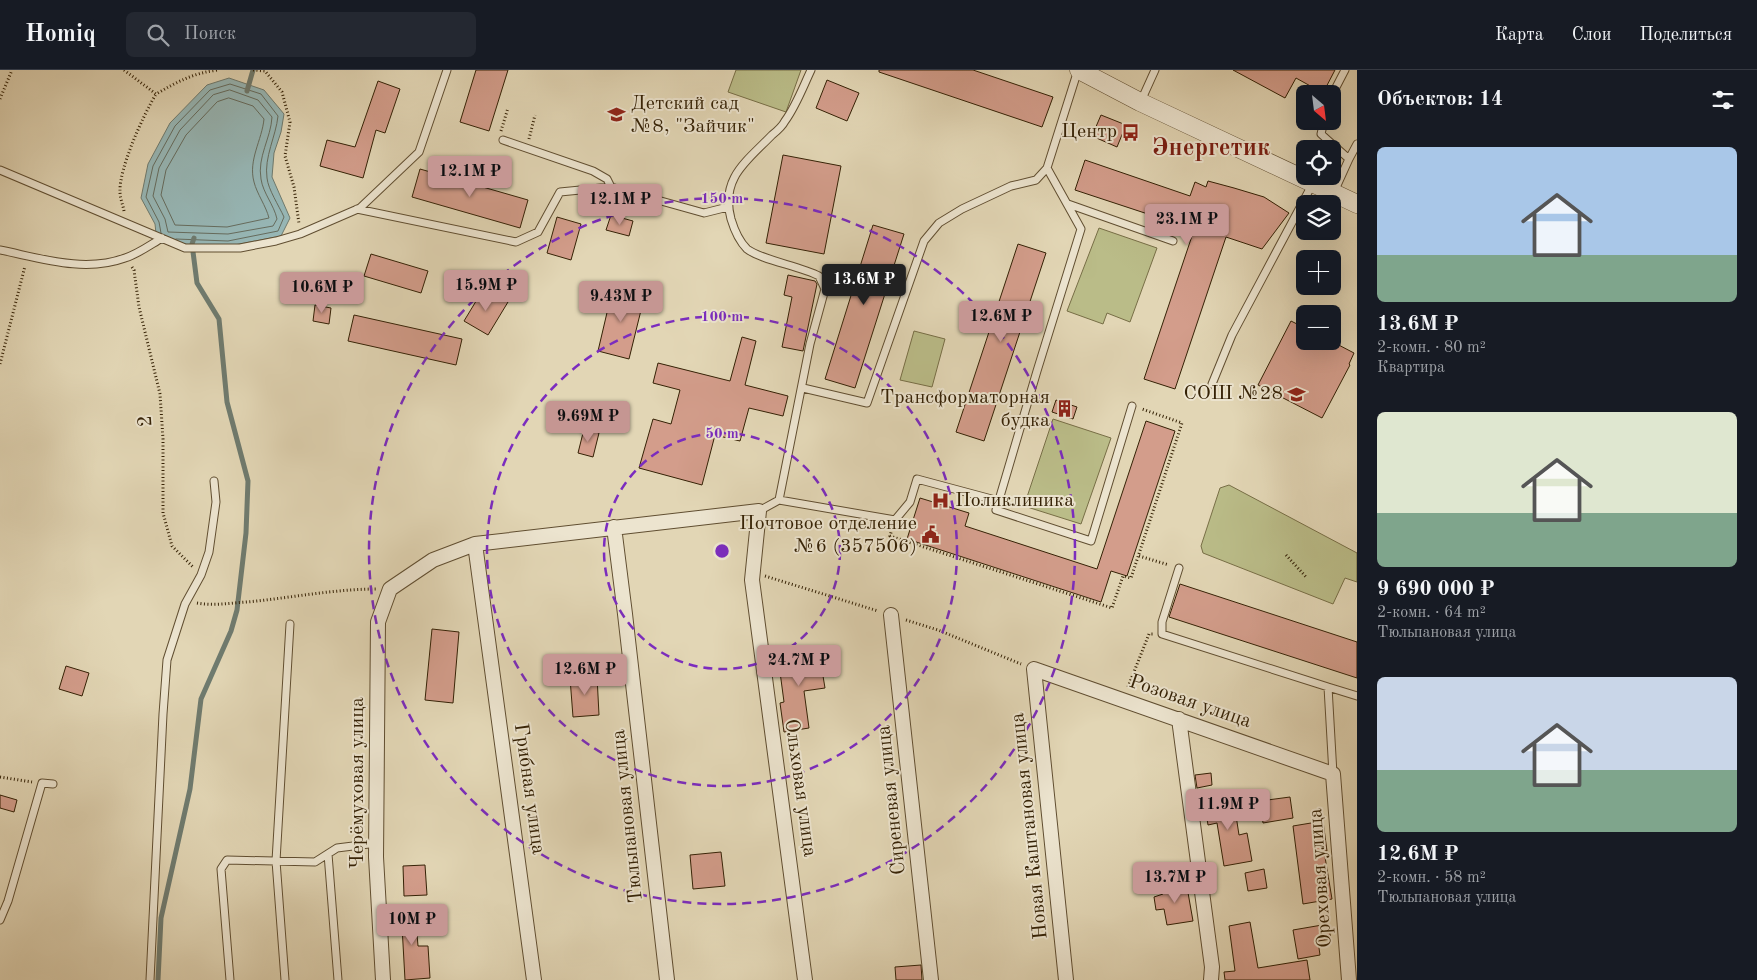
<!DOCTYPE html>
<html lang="ru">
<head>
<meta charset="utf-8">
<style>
	body { margin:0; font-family:"Old Standard TT",serif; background:#242831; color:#f1f3f6; height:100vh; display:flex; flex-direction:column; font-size:19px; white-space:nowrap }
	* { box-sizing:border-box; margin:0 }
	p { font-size:16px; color:#9ea1a6 }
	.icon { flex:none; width:28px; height:28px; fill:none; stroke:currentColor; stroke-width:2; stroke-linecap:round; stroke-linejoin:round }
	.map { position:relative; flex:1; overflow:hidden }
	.panel { display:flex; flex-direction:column; background:#171b24; width:400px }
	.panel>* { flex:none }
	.needle { width:32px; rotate:152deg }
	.fabs { position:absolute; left:1296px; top:15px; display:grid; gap:10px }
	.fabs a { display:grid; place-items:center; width:45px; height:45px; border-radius:8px; background:#171b24; box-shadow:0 5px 20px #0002; font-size:25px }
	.price { position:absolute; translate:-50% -42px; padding:0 11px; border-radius:5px; background:#c59692; color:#111; font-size:16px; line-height:32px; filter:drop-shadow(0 1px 2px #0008) }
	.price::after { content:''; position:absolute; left:50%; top:30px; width:15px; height:11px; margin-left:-8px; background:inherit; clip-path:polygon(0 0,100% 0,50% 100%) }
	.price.selected { background:#222; color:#fff }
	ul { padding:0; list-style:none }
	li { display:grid; align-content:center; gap:10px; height:265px; padding:0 20px }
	li span { display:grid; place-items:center; height:155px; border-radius:8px; color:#555 }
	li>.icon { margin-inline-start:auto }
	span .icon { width:90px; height:90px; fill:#fffc; stroke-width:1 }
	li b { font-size:21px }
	h2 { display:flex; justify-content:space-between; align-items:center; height:60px; padding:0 20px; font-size:21px }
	header { display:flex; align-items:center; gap:30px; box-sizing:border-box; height:70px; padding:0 25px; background:#171b24; border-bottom:1px solid #363941 }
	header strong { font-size:24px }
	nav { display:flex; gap:28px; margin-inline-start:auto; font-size:18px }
	.search { width:350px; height:45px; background:#242831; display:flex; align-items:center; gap:12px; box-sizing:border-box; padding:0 18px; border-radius:8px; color:#9ea1a6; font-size:19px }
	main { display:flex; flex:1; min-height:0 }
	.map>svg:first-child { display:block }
	.green { fill:#babc88; stroke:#776e46 }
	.water { fill:#97b7b6; stroke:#6f7b6f }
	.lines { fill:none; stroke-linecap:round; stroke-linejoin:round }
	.shore { stroke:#666c5e; stroke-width:1 }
	.stream { stroke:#6f7b6f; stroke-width:5 }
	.building { fill:#d39d8b; stroke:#342105 }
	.service-casing { stroke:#604e31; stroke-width:9 }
	.minor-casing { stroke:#604e31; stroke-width:16 }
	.tertiary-casing { stroke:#604e31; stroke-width:19 }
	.path { stroke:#342105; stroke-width:3; stroke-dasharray:1 2.5; stroke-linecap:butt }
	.service { stroke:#ece4cf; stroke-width:7 }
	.minor { stroke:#ece4cf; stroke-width:14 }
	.tertiary { stroke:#ece4cf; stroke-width:18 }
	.ring { fill:none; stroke:#7b2cbf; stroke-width:2.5; stroke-dasharray:9 6 }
	.labels { text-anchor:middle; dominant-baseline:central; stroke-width:4; stroke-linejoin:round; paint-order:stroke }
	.poi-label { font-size:20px; fill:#342105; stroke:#ece4cf; text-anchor:end }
	.street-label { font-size:20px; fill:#342105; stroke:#ece4cf }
	.district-label { font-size:25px; font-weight:bold; fill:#7a1f14; stroke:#ece4cf }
	.centre { fill:#7b2cbf; stroke:#ece4cf; stroke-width:2.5 }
	.ring-label { font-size:15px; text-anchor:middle; font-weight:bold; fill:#7b2cbf; stroke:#ece4cf; stroke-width:4; stroke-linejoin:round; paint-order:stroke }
</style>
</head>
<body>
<header>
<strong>Homiq</strong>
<div class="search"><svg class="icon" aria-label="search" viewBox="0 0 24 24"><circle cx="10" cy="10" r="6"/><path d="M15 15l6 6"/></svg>Поиск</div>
<nav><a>Карта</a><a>Слои</a><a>Поделиться</a></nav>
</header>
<main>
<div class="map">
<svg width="1357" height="910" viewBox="0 0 1357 910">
	<rect width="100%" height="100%" fill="#e2d6b5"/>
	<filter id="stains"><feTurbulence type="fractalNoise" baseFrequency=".004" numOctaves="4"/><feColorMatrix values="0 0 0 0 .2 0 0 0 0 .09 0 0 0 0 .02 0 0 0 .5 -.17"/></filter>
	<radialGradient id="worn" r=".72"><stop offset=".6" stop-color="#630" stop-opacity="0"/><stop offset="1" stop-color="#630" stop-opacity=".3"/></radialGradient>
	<path class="green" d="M736,0H801L786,42L728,22Z
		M1099,158L1157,178L1130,252L1107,243L1103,254L1067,241Z
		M914,261L945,269L932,317L900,310Z
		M1053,349L1111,368L1081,454L1024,436Z
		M1229,415L1357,483V512L1345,508L1333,534L1203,483L1201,476L1220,418Z"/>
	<path class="water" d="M229,8L264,20L284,44L281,62L274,83L272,107L290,148L281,166L229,176L157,173L155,154L141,128L148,94L170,53L207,15Z"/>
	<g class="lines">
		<path class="shore" d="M230,20L258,30L272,47C271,68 257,87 261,109C263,123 274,135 277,149L273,156L228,164L168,162L165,149L153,126L159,98L180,60L213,25Z
			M229,28L253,36L264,49C262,70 248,90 254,112C257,124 266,136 269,148L227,157L175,155L161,125L166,100L186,65L217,32Z
			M161,163L159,152L146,127L153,96L175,56L210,20L230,14L261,24L278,46C276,66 264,87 267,108C268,119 279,136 284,147L278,161L228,171L176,169"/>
		<path class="stream" d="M247,21L253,0
			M158,910L161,848L190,719L201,629L231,561L237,540L246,463L248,411L227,332L219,249L197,213L192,174L194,168"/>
	</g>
	<path class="building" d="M476,0H508L489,61L460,52Z
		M879,0H973L1053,27L1042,57L879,2Z
		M1233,0H1335L1323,23L1296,8L1285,28Z
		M827,10L859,23L847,51L816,38Z
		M378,11L400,19L385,63L376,60L363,108L320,96L327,70L355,77Z
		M1101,45L1126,55L1117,77L1092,66Z
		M783,85L841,96L824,184L766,173Z
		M1085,90L1190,126L1195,112L1206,117L1208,111L1234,118L1264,127L1289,143L1262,179L1226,167L1175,319L1144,309L1195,157L1167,148L1166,150L1075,120Z
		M420,99L528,130L520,158L412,127Z
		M611,145L633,151L629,166L606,160Z
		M557,147L581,154L571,190L547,183Z
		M873,155L904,164L855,318L825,309Z
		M1018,174L1046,183L984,371L956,362Z
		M371,184L428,201L421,223L364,206Z
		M788,205L815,211L817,214L803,281L782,277L792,227L784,225Z
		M613,217L645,224L629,289L598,281Z
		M484,218L508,232L488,265L464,251Z
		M315,235L331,238L329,254L313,251Z
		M354,245L462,269L456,295L348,271Z
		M1291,251L1305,258V271H1331L1354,283L1349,294L1350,295L1322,348L1258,315Z
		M742,267L756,271L745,315L788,326L783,346L749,338L740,371L715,365L702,415L639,398L653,349L671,354L680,320L653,313L658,293L730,311Z
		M1056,330L1077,337L1073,349L1052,342Z
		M1146,351L1175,361L1127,506L1111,501L1101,532L907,469L920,428L969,443L965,456L1097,499Z
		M584,359L599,363L593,387L578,383Z
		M1180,514L1357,572V608L1169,547Z
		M432,559L459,562L453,633L425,630Z
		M819,582L825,618L804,621L809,658L784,662L780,633L784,632L778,587Z
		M66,596L89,603L82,626L59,619Z
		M597,606L599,645L573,647L570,608Z
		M1211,703L1212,715L1197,718L1195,705Z
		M0,725L17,730L14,742L0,738Z
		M1233,726L1239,765L1247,763L1252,791L1224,796L1217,753L1208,755L1204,730Z
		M1290,727L1293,748L1263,753L1260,731Z
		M1323,751L1327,781H1324L1332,829L1303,834L1293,756Z
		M721,782L725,816L693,819L690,785Z
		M425,795L427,825L404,826L403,796Z
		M1264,799L1267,818L1248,821L1245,803Z
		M1179,811L1181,818L1187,817L1193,851L1167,855L1164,839L1156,840L1154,827L1163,824L1161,815Z
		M415,840L418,876H428L430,908L405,910L402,856L392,857L391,842Z
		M1250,852L1258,898L1307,890L1310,910H1225L1224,902L1235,901L1229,856Z
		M1328,854L1331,869L1318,871L1320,885L1298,889L1293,860Z
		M921,895L922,910H896L895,897Z"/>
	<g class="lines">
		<defs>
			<path id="service" d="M1332,25L1345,0
				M1141,31L1155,0
				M1324,51L1321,64L1349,89L1334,122
				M503,70L593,101L607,109L611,117L704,143L728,137
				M1349,89L1357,74
				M0,100L185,178H240L276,171L300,164L360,138L419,82L447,0
				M1068,134L1173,171
				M357,139L516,172L538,162L560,122L611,117
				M0,180C40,188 84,203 125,188C138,184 150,175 162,168
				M1212,314L1232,265L1313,113
				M803,318L867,333L924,171L939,153L962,139L1011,116L1036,110L1047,98
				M779,430L895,450L910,432L917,409L999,431L996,440L1037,301L1081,159L1047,98L1078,0
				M996,440L1091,471L1132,336
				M759,441L779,430L810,274L825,219L819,206C800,196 761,190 747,179C739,171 734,159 731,149C720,108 747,91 772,65C777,61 782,57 785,51C796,36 803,17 811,0
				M1179,498L1162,552V564L1328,617
				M1333,704L1328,617L1357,626
				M328,784L338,910
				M0,850L8,831L42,713L53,714
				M150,910L163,644L167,590L185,534L201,505L209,482L216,432L214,411
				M230,910L221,799L227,790L315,792L337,778L377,773
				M285,910L276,791L290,554"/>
			<path id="minor" d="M614,457L625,544L667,910
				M475,474L534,910
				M891,545L931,910
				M1179,649L1212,897L1211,910
				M383,910L376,787L378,552L390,519L433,490L475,474L759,441L752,510L805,910
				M1066,910L1034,599L1333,704L1349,910"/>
			<path id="tertiary" d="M1079,0L1140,32L1357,134"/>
		</defs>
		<use href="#service" class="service-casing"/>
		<use href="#minor" class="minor-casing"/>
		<use href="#tertiary" class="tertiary-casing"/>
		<path class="path" d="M124,0L156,24C177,12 193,3 218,0
			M253,0L265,1L282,22L290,52L285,86L294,117L299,154
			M0,29L12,0
			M501,61L508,38
			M529,69L535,45
			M124,141C123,135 120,128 120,122C119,98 143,46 156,24
			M132,197L134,200L139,237L160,324L163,369V443L172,476L193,497
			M0,294L25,196
			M892,459L890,466L1112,538L1123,506L1131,508L1182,353L1142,339
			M1286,485L1307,508
			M1139,486L1169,495
			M765,506L878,541
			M197,533C213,536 230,533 247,532C290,528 334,519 377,519
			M906,550L938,560L1021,594
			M1128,617L1149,564H1153
			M0,707L32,712"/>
		<use href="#service" class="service"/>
		<use href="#minor" class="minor"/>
		<use href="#tertiary" class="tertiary"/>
	</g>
	<g class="ring">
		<circle cx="722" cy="481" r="118"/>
		<circle cx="722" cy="481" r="235"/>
		<circle cx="722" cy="481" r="353"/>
	</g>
	<defs>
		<symbol id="school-bare" viewBox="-9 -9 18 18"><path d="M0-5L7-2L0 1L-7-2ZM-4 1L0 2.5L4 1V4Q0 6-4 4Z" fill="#8f2418" stroke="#ece4cf" stroke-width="2.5" paint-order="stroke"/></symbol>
		<symbol id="bus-bare" viewBox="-9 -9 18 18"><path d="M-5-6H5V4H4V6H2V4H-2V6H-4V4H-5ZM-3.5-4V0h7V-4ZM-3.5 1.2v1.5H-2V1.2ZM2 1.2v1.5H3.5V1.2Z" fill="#8f2418" stroke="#ece4cf" stroke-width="2.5" paint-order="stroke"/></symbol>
		<symbol id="building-bare" viewBox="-9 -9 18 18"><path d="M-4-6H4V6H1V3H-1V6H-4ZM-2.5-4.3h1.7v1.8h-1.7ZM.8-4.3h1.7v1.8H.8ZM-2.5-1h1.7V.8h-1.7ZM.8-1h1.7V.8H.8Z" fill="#8f2418" stroke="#ece4cf" stroke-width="2.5" paint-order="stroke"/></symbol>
		<symbol id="hospital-bare" viewBox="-9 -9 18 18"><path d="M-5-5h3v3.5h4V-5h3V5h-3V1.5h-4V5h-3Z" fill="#8f2418" stroke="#ece4cf" stroke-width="2.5" paint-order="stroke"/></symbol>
		<symbol id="civic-bare" viewBox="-9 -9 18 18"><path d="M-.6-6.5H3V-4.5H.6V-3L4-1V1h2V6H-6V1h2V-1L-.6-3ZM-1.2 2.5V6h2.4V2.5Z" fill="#8f2418" stroke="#ece4cf" stroke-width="2.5" paint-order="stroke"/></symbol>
	</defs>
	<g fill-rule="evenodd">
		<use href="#school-bare" x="604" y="32" width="25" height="25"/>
		<use href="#bus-bare" x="1118" y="50" width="25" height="25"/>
		<use href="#school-bare" x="1284" y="312" width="25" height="25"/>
		<use href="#building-bare" x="1052" y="326" width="25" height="25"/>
		<use href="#hospital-bare" x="928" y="418" width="25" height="25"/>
		<use href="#civic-bare" x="918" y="452" width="25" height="25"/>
	</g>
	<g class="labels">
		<g class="poi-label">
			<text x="631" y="34" text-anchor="start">Детский сад<tspan x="631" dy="23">№8, "Зайчик"</tspan></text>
			<text x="1117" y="62">Центр</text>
			<text x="1283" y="324">СОШ №28</text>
			<text x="1050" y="328">Трансформаторная<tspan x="1050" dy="23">будка</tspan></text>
			<text x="955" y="431" text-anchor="start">Поликлиника</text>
			<text x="917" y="454">Почтовое отделение<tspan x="917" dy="23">№6 (357506)</tspan></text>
		</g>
		<g class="street-label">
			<text transform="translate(146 351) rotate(-94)">2</text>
			<text transform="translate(1190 632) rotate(19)">Розовая улица</text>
			<text transform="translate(358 713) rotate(-90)">Черёмуховая улица</text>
			<text transform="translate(800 718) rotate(82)">Ольховая улица</text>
			<text transform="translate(529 719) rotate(82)">Грибная улица</text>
			<text transform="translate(892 730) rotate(-96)">Сиреневая улица</text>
			<text transform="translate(628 746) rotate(-96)">Тюльпановая улица</text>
			<text transform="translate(1030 756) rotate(-96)">Новая Каштановая улица</text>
			<text transform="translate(1321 808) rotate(-94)">Ореховая улица</text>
		</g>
		<g class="district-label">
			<text x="1211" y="78">Энергетик</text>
		</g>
	</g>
	<circle cx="722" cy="481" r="8" class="centre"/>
	<g class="ring-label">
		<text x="722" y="133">150 m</text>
		<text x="722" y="251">100 m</text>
		<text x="722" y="368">50 m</text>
	</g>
	<rect width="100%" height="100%" filter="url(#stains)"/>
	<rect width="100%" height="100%" fill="url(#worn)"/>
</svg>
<div class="fabs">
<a><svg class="needle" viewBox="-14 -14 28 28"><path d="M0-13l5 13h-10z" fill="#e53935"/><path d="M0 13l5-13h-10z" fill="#9ea1a6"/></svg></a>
<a><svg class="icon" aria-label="locate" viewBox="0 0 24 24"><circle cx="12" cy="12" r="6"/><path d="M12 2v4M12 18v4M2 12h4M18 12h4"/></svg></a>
<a><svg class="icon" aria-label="layers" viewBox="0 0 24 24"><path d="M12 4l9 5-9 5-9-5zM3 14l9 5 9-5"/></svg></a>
<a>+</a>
<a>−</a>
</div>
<b class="price" style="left:470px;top:128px">12.1M ₽</b>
<b class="price" style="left:620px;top:156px">12.1M ₽</b>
<b class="price" style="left:1187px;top:176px">23.1M ₽</b>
<b class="price selected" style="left:864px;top:236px">13.6M ₽</b>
<b class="price" style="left:486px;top:242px">15.9M ₽</b>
<b class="price" style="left:322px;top:244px">10.6M ₽</b>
<b class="price" style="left:621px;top:253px">9.43M ₽</b>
<b class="price" style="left:1001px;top:273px">12.6M ₽</b>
<b class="price" style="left:588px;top:373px">9.69M ₽</b>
<b class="price" style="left:799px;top:617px">24.7M ₽</b>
<b class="price" style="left:585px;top:626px">12.6M ₽</b>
<b class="price" style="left:1228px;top:761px">11.9M ₽</b>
<b class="price" style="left:1175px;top:834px">13.7M ₽</b>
<b class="price" style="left:412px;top:876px">10M ₽</b>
</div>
<section class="panel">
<h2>Объектов: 14<svg class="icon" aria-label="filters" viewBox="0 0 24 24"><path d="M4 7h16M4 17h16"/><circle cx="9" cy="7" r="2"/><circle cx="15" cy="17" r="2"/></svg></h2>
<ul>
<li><span style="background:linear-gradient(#a9c7e8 70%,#7fa58c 0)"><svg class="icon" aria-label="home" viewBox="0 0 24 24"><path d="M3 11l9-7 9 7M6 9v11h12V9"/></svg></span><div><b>13.6M ₽</b><p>2-комн. · 80 m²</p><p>Квартира</p></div></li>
<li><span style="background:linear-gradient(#dfe7d0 65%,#7fa58c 0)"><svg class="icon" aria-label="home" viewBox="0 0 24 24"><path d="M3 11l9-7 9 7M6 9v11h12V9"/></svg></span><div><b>9 690 000 ₽</b><p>2-комн. · 64 m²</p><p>Тюльпановая улица</p></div></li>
<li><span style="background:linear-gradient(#c9d6e8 60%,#7fa58c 0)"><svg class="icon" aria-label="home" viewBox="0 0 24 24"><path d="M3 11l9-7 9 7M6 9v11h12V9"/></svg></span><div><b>12.6M ₽</b><p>2-комн. · 58 m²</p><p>Тюльпановая улица</p></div></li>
</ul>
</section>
</main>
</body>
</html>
